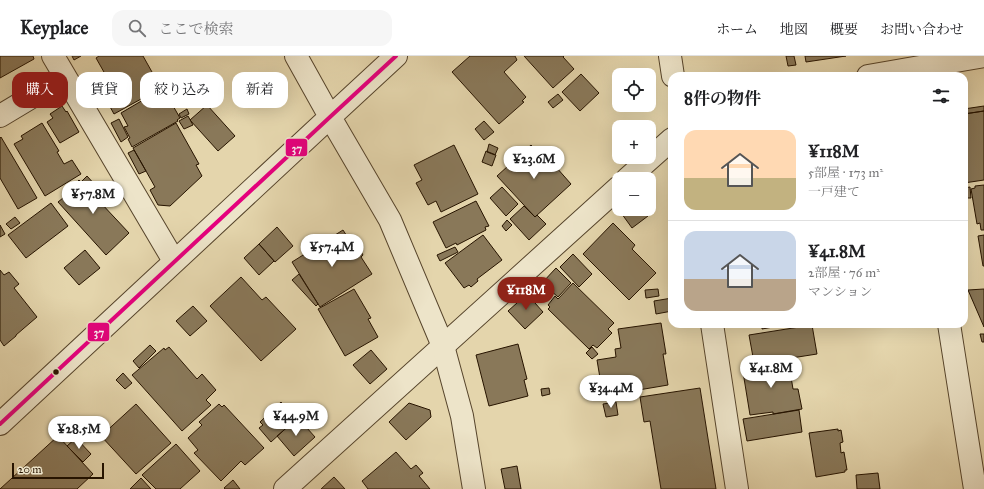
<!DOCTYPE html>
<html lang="ja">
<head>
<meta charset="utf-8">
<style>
	body { margin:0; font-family:"IM FELL Great Primer","Noto Serif JP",serif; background:#f6f6f6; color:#202124; height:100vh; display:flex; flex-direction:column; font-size:15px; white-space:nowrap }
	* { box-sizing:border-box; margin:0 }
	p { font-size:13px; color:#757577 }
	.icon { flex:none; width:22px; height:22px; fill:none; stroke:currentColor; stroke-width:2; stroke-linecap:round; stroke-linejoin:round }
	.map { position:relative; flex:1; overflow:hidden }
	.panel { position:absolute; left:668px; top:16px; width:300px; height:256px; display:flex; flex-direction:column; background:#fff; border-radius:12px; box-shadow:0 4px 16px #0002 }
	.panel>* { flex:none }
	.hud { position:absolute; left:12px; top:16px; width:380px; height:36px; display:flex; gap:8px }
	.fabs { position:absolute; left:612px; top:12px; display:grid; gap:8px }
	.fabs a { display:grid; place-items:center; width:44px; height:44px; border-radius:8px; background:#fff; box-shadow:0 4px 16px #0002; font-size:20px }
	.scale { position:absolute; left:12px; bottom:10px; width:92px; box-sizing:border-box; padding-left:4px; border:2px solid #271400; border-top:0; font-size:11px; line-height:14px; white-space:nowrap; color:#271400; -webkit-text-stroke:3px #ede4c9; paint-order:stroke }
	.price { position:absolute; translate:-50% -34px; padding:0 9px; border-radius:14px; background:#fff; color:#222; font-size:13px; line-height:26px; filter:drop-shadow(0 1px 2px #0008) }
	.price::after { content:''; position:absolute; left:50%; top:24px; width:12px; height:9px; margin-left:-6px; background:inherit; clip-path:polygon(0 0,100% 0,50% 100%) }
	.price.current { background:#8f2418; color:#fff }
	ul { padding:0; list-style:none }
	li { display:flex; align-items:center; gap:12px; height:100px; padding:0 16px }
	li+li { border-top:1px solid #e0e0e0 }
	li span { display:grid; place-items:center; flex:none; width:112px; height:80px; border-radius:12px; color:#555 }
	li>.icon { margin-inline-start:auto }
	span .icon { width:48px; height:48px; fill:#fffc; stroke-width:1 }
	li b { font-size:17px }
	h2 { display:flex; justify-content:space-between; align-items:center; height:48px; padding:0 16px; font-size:17px }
	.chip { padding:0 14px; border-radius:12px; background:#fff; box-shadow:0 4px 16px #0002; font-size:14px; line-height:36px }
	.chip.current { background:#8f2418; color:#fff }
	header { display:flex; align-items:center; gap:24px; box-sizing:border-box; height:56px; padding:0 20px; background:#fff; border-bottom:1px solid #e0e0e0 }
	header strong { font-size:19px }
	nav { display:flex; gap:22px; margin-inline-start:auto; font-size:14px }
	.search { width:280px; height:36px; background:#f6f6f6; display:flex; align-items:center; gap:10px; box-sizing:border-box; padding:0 14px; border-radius:12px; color:#757577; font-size:15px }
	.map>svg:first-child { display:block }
	.building { fill:#897859; stroke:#271400 }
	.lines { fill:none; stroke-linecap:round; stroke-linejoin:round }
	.minor-casing { stroke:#56442b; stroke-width:24 }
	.tertiary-casing { stroke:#56442b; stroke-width:24 }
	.minor { stroke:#ede4c9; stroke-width:22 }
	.tertiary { stroke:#ede4c9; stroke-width:22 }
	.bus-1-casing { stroke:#ede4c9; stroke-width:7 }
	.bus-1 { stroke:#e5007d; stroke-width:4 }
	.bus-dot { fill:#271400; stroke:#ede4c9; stroke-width:1.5 }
	.line-badge { stroke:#ede4c9; stroke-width:1.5 }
	.badge-label { font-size:11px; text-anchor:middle; font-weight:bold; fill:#fff }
</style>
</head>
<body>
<header>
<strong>Keyplace</strong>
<div class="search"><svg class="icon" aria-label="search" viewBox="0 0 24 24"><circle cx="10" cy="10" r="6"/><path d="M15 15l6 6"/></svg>ここで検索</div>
<nav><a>ホーム</a><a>地図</a><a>概要</a><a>お問い合わせ</a></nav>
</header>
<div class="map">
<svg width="984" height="433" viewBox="0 0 984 433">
	<rect width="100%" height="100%" fill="#e4d5ac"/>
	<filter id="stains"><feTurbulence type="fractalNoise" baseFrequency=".005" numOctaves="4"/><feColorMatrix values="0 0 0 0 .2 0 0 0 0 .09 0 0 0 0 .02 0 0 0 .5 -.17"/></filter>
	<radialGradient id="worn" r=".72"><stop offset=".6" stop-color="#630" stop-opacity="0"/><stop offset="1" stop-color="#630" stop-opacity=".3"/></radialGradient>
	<path class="building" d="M0,0H33L34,3L0,22Z
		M72,0H81L74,4Z
		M99,0H143L161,32L114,58L103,38L113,32L96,2Z
		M470,0H515L517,4L504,16L526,41L522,45L524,46L499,68L452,16Z
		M524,0H564L563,1L574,13L553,32Z
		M786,0H794L796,9L788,10Z
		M805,0H846L806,6Z
		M581,18L599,37L580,55L562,36Z
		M160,34L161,35L164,34L180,62L177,64L178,65L132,91L128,83L130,82L124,71L128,70L121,57Z
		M558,38L563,44L553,52L548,46Z
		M207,49L235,80L218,95L190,64Z
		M62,50L66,56L67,55L79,76L60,87L47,66L53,62L50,58Z
		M984,50V55L964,58V53Z
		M187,53L189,58L181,62L179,58Z
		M984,55V124L964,127V58Z
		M188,60L193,69L184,73L179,65Z
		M119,63L128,81L121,86L111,67Z
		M484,65L494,76L484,84L475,73Z
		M42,67L59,95L57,96L64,108L72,104L81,118L45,140L14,88L23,83L21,80Z
		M176,67L199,108L196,109L202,120L170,150L158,149L150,134L155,131L133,92Z
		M1,81L37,142L18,153L0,122V82Z
		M489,88L498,92L495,99L487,96Z
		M454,89L478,138L441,156L436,145L428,149L416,127L422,124L414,109Z
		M531,89L545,103L549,99L558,109L556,111L571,128L535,161L497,120Z
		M134,94L146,115L139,118L128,97Z
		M486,95L496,99L492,110L482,106Z
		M87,120L106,141L100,146L129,177L106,199L58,146L68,138L67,136L79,124L81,126Z
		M984,129V174H981L980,167L977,168L971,133L975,132V130Z
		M502,131L518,148L506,160L490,142Z
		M970,131L971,142H964V132Z
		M476,145L489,170L485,171L486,174L457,189L456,187L446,192L433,166Z
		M51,147L68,170L26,202L8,179Z
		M524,150L535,161L537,159L546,168L529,184L510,163Z
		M620,153H643L648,160L632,172L619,154Z
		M15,161L20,167L11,173L6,168Z
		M507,164L512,169L506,175L502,170Z
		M613,167L635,189L632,193L656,217L629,244L583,198Z
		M0,169L5,178L0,181Z
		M277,171L293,190L275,206L259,188Z
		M343,174L350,185L353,183L363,199L361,201L372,218L320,251L292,206Z
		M483,179L502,204L477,223L478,225L471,231L469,229L464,232L445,207Z
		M984,179V210H983L978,180Z
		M259,188L274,205L259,219L244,202Z
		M455,191L458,196L440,205L437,199Z
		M85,194L100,212L79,229L64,212Z
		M573,198L592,218L579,231L560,211Z
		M556,212L571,227L558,241L542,227Z
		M0,214L4,219L9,216L19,228L14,232L37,261L16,279V280L4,290L0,284Z
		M299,218L318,248L316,250L292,224Z
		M241,221L262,244L266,241L296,273L261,305L210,250Z
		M573,227L614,267L608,273L612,277L597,292L593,289L589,293L548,253L550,251L548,249L555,240L558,243Z
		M354,233L371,262L368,263L378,281L345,300L318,253Z
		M658,233L659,240L646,242L645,234Z
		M984,233V271L968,234Z
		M527,238L543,256L525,273L508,255Z
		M672,242V255L656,258L654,245Z
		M193,250L207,265L190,280L176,265Z
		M661,267L666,298H663L668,329L603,340L597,304L616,301L615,293L621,292L618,273Z
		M762,268H790L762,273Z
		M812,269L817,298L766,306L765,300L753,301L749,279Z
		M980,278H984V286H982Z
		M518,288L527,323L524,324L528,340L489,350L476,299Z
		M150,289L156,295L139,312L133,305Z
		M169,291L197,323L202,318L216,334L206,344L211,349L182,375L132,319L164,292L165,294Z
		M592,291L598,298L592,303L586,297Z
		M371,294L387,313L370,328L353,309Z
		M783,304L784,310L789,309L793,333H798L802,353L773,358V356L750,359L743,316L757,313L756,308Z
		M123,317L132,327L125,333L116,324Z
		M549,332L550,338L542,340L541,333Z
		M700,332L716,433H661L650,365L644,366L640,341Z
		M281,346L296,363L271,386L259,372L263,369L260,366Z
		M616,346L618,359L606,361L603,348Z
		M409,347L430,354L431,361L406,384L389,366Z
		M136,348L171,387L136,418L101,380Z
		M219,348L222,351L224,349L264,392L245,409L241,405L221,425L194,397L198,394L188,382L202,369L199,366Z
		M799,354L802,376L747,385L743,363Z
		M298,362L315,381L294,400L277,380Z
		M59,369L63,375L54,382L50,377Z
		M838,373V375L841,374L843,386L840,387L841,397L844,396L847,414H845V416L816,421L809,377Z
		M58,380L93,418L77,433H0Z
		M76,382L91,398L83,406L67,390Z
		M176,388L200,415L180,433H156L142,419Z
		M396,396L411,413L416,409L423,417L419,420L430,433H368L362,425Z
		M517,410L521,433H505L501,413Z
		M878,417L880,433H857L856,419Z
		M334,421L345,433H321Z
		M141,422L151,433H130Z
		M233,424L240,433H225L224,432Z"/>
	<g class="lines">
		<defs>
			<path id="minor" d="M53,0L174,205
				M670,0L673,20
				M868,20L984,0
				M0,60L65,21
				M627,123L672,83
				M712,268L737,433
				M949,268L975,433
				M285,433L619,131"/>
			<path id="tertiary" d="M296,0L330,61L390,164L443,290L462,360L474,433
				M0,368L330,61L396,0"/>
		</defs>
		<use href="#minor" class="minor-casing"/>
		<use href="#tertiary" class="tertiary-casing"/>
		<use href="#minor" class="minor"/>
		<use href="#tertiary" class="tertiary"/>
		<defs>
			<path id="bus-1" d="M0,368L330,61L396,0"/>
		</defs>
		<use href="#bus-1" class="bus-1-casing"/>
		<use href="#bus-1" class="bus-1"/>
	</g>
	<circle class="bus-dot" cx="56" cy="316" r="3.5"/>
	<g class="line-badge">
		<rect x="285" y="82" width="23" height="19" rx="4" fill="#e5007d"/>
		<rect x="87" y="266" width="23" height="20" rx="4" fill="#e5007d"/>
	</g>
	<g class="badge-label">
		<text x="297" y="96">37</text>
		<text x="99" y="280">37</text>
	</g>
	<rect width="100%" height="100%" filter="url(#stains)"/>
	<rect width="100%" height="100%" fill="url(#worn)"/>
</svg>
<div class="fabs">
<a><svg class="icon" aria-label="locate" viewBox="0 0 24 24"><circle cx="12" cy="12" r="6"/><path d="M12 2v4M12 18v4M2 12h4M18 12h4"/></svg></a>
<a>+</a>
<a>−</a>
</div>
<div class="scale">20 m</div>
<b class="price" style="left:534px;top:124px">¥23.6M</b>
<b class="price" style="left:93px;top:159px">¥57.8M</b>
<b class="price" style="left:332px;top:212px">¥57.4M</b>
<b class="price current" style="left:526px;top:255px">¥118M</b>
<b class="price" style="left:771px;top:333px">¥41.8M</b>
<b class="price" style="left:611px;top:353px">¥34.4M</b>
<b class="price" style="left:296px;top:381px">¥44.9M</b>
<b class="price" style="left:79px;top:394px">¥28.5M</b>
<div class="hud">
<a class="chip current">購入</a>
<a class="chip">賃貸</a>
<a class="chip">絞り込み</a>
<a class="chip">新着</a>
</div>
<section class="panel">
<h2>8件の物件<svg class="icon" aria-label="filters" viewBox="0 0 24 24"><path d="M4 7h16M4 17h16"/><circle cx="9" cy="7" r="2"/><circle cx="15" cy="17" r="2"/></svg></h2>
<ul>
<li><span style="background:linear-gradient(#ffd9b3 60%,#c2b280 0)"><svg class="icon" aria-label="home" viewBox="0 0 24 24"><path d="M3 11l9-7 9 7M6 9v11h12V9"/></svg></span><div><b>¥118M</b><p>5部屋 · 173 m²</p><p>一戸建て</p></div></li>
<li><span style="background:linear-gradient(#c9d6e8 60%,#b9a48a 0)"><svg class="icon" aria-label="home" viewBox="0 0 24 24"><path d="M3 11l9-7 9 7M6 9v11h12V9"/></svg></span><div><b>¥41.8M</b><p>2部屋 · 76 m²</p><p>マンション</p></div></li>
</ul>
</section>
</div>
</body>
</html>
